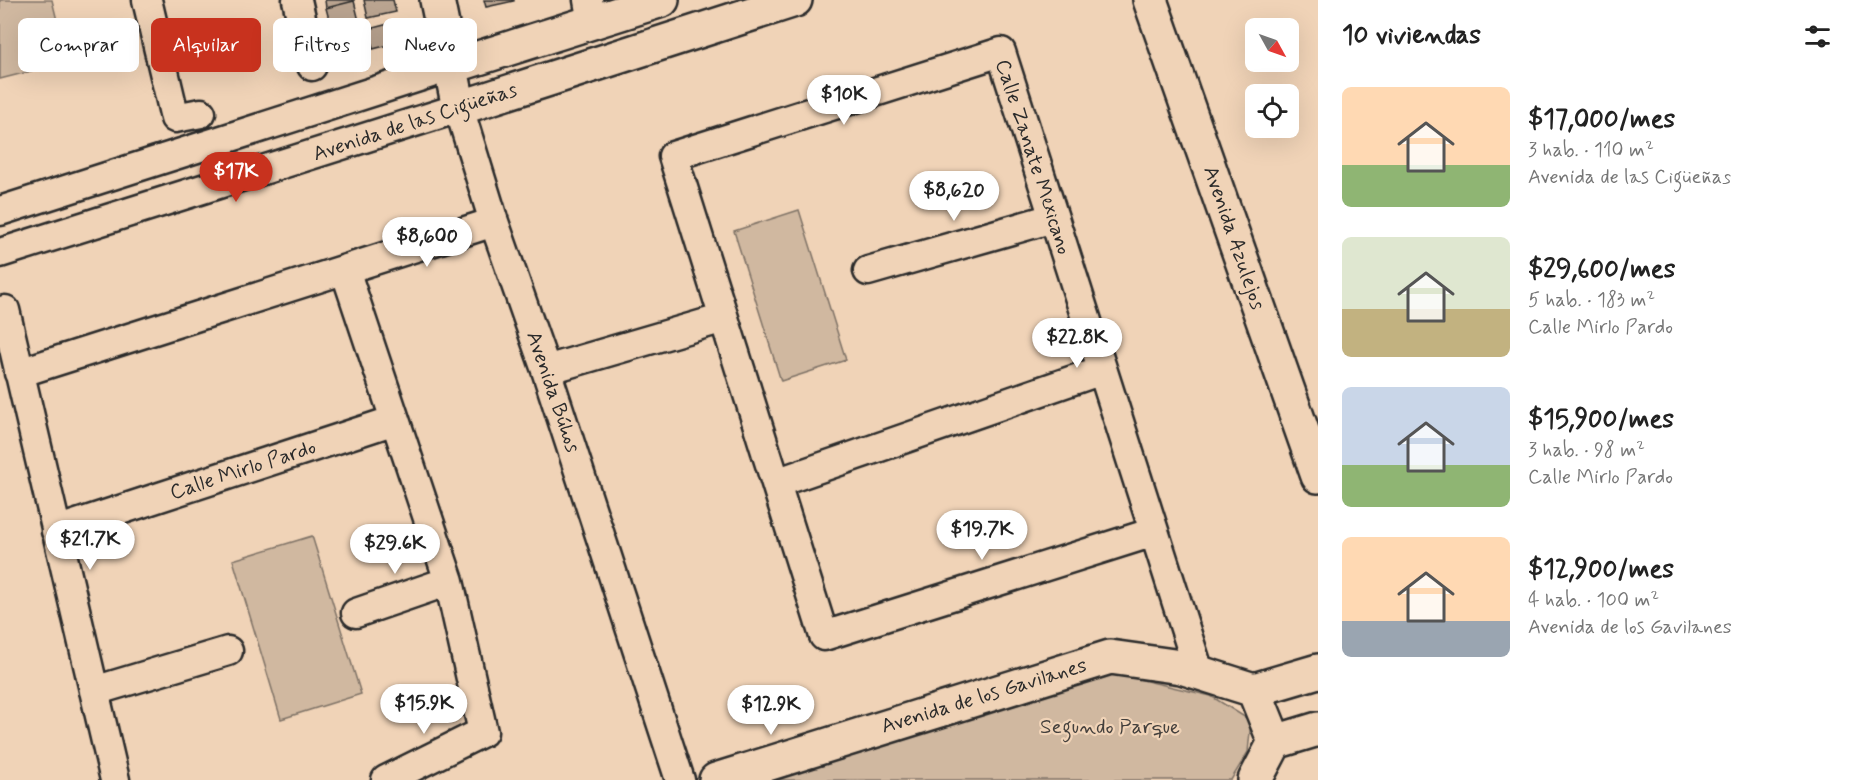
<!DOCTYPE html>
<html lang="es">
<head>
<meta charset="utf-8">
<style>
	body { margin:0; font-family:Mynerve,sans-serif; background:#f6f6f6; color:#222; height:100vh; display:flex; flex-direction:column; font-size:22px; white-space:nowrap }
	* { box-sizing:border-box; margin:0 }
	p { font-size:20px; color:#767676 }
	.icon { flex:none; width:33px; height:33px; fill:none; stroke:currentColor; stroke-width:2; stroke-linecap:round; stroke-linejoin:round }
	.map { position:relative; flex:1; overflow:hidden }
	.details { display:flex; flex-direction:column; background:#fff; width:540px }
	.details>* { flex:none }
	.banner { position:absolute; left:18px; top:18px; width:570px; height:54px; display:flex; gap:12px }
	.needle { width:39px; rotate:130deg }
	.fabs { position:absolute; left:1245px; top:18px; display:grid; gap:12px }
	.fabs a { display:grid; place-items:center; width:54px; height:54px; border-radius:9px; background:#fff; box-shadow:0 6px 24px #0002; font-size:30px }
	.price { position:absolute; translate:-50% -51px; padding:0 14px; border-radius:21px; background:#fff; color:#222; font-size:20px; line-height:39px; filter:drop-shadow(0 2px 3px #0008) }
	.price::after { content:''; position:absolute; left:50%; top:36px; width:18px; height:14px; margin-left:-9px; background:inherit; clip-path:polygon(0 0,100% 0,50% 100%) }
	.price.current { background:#c8321e; color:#fff }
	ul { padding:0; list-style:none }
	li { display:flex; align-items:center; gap:18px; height:150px; padding:0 24px }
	li span { display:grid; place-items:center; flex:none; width:168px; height:120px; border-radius:9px; color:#555 }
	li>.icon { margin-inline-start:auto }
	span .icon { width:72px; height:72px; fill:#fffc; stroke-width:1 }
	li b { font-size:26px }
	h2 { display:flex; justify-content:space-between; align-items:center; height:72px; padding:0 24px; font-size:26px }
	.tag { padding:0 21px; border-radius:9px; background:#fff; box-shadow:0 6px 24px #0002; font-size:21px; line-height:54px }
	.tag.current { background:#c8321e; color:#fff }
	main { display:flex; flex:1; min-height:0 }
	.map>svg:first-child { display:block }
	.green { fill:#d0b8a0; stroke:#7e7266; stroke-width:1.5 }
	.building { fill:#baa490; stroke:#2b2b2b; stroke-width:1.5 }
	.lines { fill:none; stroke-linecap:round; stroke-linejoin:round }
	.street-casing { stroke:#2b2b2b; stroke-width:33 }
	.secondary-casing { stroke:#2b2b2b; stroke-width:38 }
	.street { stroke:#f0d3b7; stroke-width:28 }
	.secondary { stroke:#f0d3b7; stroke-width:33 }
	.labels { text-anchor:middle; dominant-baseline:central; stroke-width:4.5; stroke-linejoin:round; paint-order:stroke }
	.street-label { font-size:21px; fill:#2b2b2b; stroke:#f0d3b7 }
	.park-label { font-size:21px; fill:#44403d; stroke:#f0d3b7 }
</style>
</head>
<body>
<main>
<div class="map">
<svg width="1318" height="780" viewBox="0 0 1318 780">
	<rect width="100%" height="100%" fill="#f0d3b7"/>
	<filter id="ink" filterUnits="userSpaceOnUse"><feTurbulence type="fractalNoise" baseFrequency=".0167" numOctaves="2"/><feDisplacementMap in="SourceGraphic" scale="12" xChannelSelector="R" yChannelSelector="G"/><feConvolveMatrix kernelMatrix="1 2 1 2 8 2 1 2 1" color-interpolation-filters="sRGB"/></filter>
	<g filter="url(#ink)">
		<path class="green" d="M0,0H52L67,62L0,79Z
			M799,210L846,360L781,381L734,231Z
			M312,536L361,694L281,719L233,560Z
			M1108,672L1211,696L1251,721L1248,752L1231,780H771Z"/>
		<path class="building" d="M325,0H354V1L326,8Z
			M364,0H393L396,12L368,18Z
			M484,0H514V1L486,7Z
			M354,1L359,21L331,27L326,8Z
			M396,22L401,42L373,49L369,29Z
			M359,31L364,51L336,57L331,38Z"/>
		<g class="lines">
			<defs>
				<path id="street" d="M147,0L175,118L201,113
					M297,0L312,66
					M588,0L592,23
					M0,211L450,67
					M0,253L459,108L494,222L546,370L680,780
					M345,270L449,581L483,732L386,780
					M868,271L1053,218
					M5,310L115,780
					M546,370L724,318
					M19,373L494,222
					M776,483L1102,370
					M56,531L395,420
					M1154,532L824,636L673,156L1001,52L1199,672
					M356,613L449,581
					M94,691L228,651"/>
				<path id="secondary" d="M437,0L459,108L795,0
					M1150,0L1318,476
					M450,67L662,0
					M1254,690L1275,742
					M716,780L1110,657L1181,667L1254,690L1318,671
					M1255,780L1275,742L1318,729"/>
			</defs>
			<use href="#street" class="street-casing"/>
			<use href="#secondary" class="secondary-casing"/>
			<use href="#street" class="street"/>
			<use href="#secondary" class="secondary"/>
		</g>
	</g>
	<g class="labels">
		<g class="street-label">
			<text transform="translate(415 122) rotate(-18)">Avenida de las Cigüeñas</text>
			<text transform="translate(1033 157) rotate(72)">Calle Zanate Mexicano</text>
			<text transform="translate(1234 238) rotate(71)">Avenida Azulejos</text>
			<text transform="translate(553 392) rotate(71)">Avenida Búhos</text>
			<text transform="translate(243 470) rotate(-18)">Calle Mirlo Pardo</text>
			<text transform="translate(984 696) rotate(-17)">Avenida de los Gavilanes</text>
		</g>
		<g class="park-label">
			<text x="1110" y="727">Segundo Parque</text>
		</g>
	</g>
</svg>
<div class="fabs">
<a><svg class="needle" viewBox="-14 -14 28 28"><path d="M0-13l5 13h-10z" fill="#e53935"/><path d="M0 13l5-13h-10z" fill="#767676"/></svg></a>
<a><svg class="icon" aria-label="locate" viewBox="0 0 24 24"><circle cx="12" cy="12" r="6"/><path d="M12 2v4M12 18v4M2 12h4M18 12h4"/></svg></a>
</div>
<b class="price" style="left:844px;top:126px">$10K</b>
<b class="price current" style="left:236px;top:203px">$17K</b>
<b class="price" style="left:954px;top:222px">$8,620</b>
<b class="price" style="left:427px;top:268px">$8,600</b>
<b class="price" style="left:1077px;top:369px">$22.8K</b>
<b class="price" style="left:982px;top:561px">$19.7K</b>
<b class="price" style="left:90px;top:571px">$21.7K</b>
<b class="price" style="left:395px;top:575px">$29.6K</b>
<b class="price" style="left:424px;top:735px">$15.9K</b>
<b class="price" style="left:771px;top:736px">$12.9K</b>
<div class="banner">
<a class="tag">Comprar</a>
<a class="tag current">Alquilar</a>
<a class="tag">Filtros</a>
<a class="tag">Nuevo</a>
</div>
</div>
<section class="details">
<h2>10 viviendas<svg class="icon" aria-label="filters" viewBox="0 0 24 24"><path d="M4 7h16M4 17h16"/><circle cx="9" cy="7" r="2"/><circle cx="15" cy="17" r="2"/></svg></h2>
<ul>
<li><span style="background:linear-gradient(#ffd9b3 65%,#8fb573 0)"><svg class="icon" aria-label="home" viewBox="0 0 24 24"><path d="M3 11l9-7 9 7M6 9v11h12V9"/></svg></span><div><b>$17,000/mes</b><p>3 hab. · 110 m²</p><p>Avenida de las Cigüeñas</p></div></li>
<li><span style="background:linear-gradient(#dfe7d0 60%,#c2b280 0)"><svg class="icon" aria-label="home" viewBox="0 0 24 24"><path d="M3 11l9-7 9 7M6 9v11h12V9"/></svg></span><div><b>$29,600/mes</b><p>5 hab. · 183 m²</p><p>Calle Mirlo Pardo</p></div></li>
<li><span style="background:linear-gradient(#c9d6e8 65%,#8fb573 0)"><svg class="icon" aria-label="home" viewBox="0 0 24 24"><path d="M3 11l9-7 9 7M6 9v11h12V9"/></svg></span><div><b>$15,900/mes</b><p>3 hab. · 98 m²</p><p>Calle Mirlo Pardo</p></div></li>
<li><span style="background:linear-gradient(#ffd9b3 70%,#9aa5b1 0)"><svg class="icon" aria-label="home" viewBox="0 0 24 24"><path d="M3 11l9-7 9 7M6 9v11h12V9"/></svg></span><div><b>$12,900/mes</b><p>4 hab. · 100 m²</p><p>Avenida de los Gavilanes</p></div></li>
</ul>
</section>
</main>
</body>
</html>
